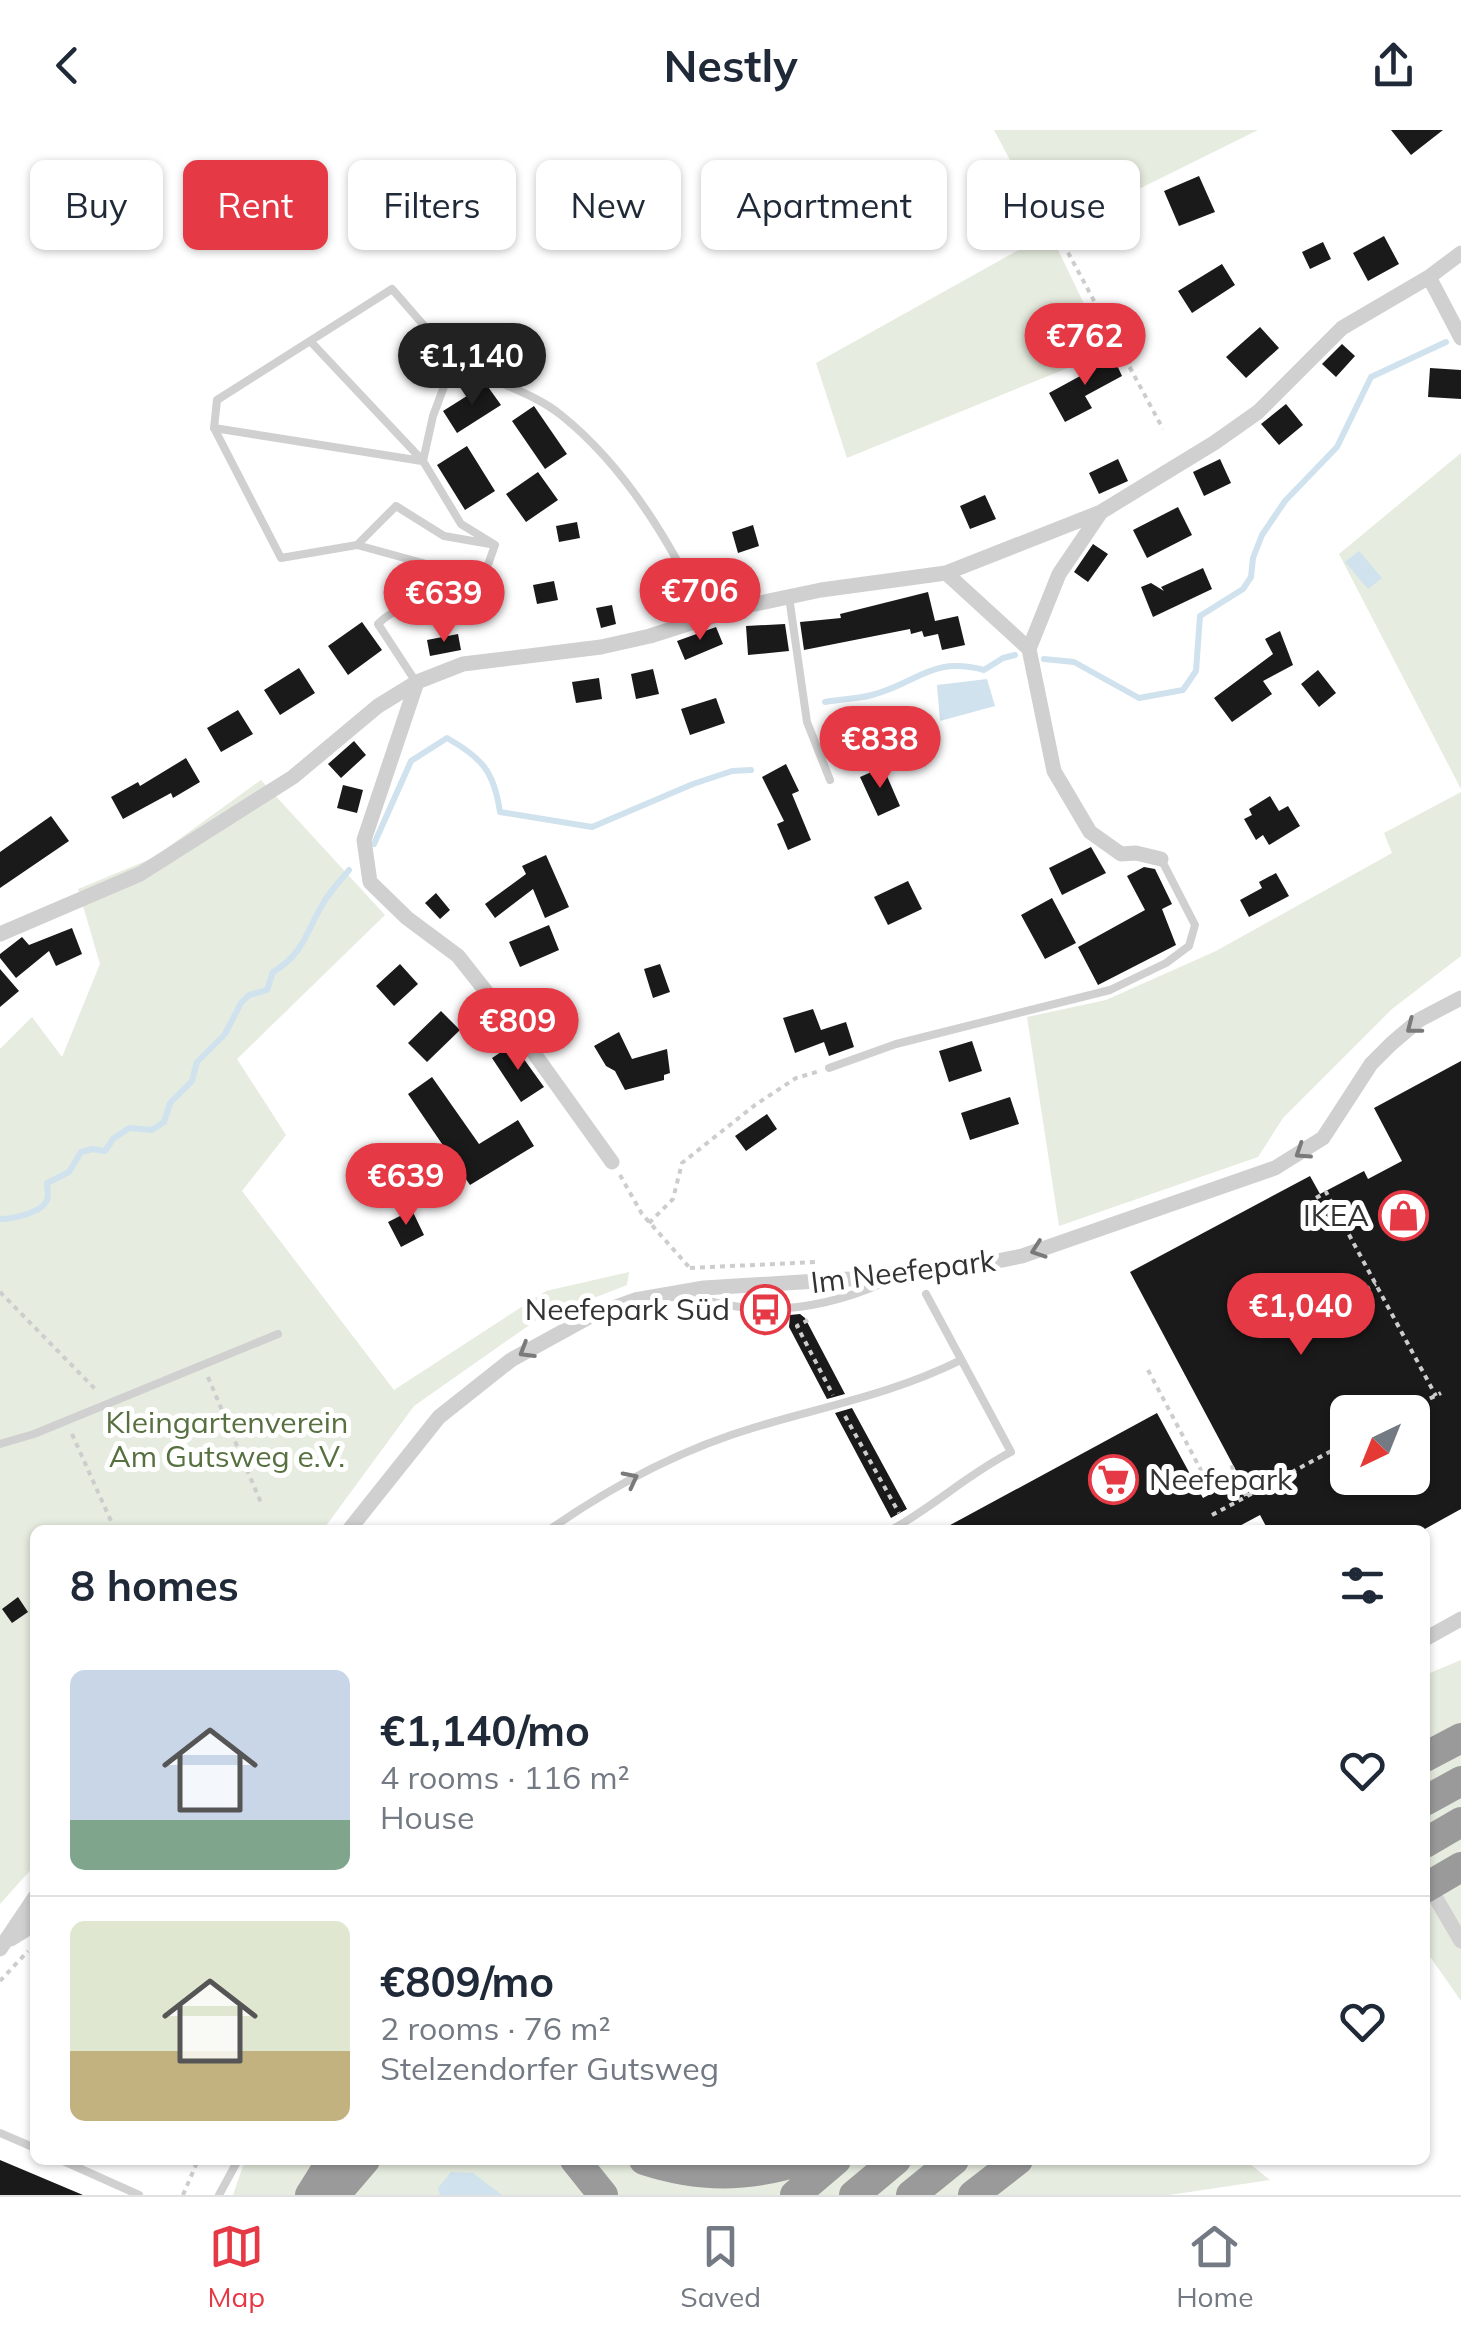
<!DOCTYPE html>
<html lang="en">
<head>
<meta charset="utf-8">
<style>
	body { margin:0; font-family:Mulish,sans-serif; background:#f2f2f3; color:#1f2937; height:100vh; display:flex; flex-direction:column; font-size:38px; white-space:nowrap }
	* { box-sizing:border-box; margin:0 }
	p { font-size:32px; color:#747a83 }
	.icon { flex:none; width:55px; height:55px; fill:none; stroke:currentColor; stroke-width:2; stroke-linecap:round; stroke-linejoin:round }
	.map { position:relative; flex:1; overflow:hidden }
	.panel { position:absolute; left:30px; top:1395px; width:1400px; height:640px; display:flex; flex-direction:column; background:#fff; border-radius:15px; box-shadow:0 2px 8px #0004 }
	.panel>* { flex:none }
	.hud { position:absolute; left:30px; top:30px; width:1402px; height:90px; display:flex; gap:20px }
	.needle { width:65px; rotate:223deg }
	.tools { position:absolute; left:1330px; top:1265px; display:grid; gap:20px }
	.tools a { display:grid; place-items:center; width:100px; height:100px; border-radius:15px; background:#fff; box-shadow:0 2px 8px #0004; font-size:50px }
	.price { position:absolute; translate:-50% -85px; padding:0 22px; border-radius:35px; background:#e63946; color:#fff; font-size:32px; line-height:65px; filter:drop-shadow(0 2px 5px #0008) }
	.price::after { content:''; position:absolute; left:50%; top:60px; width:30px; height:22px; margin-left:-15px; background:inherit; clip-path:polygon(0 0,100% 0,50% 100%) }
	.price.on { background:#222; color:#fff }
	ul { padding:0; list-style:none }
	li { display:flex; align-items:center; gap:30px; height:250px; padding:0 40px }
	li+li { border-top:2px solid #e0e1e3 }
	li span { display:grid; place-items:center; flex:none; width:280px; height:200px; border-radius:15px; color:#555 }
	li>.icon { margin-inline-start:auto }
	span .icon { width:120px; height:120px; fill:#fffc; stroke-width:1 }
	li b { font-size:42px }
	h2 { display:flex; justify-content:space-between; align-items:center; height:120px; padding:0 40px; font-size:42px }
	.chip { padding:0 35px; border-radius:15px; background:#fff; box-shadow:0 2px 8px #0004; font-size:35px; line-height:90px }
	.chip.on { background:#e63946; color:#fff }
	header { display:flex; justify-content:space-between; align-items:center; height:130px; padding:0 40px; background:#fff; font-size:45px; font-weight:700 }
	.tab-bar { display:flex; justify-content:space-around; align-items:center; height:140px; border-top:2px solid #e0e1e3; background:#fff; font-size:28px; color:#747a83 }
	.tab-bar a { display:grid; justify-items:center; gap:5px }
	.tab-bar .on { color:#e63946 }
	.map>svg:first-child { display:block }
	.green { fill:#e6ecdf }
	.water { fill:#cfe2ee }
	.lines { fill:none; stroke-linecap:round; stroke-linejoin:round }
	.stream { stroke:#cfe2ee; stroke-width:6 }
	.building { fill:#1a1a1a; fill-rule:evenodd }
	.path { stroke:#cdcdcd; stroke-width:4; stroke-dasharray:5 5; stroke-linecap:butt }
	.lane { stroke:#d0d0d0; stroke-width:8 }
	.street { stroke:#d0d0d0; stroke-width:15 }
	.highway { stroke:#9a9a9a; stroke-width:30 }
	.oneway { stroke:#7a7a7a }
	.labels { text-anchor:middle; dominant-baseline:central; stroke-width:10; stroke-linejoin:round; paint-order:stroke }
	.poi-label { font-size:30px; fill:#333; stroke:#fff; text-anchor:end }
	.street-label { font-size:30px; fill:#333; stroke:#fff }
	.park-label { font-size:30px; fill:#56703f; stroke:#fff }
</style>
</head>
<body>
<header><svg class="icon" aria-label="back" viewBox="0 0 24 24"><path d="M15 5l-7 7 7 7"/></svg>Nestly<svg class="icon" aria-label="share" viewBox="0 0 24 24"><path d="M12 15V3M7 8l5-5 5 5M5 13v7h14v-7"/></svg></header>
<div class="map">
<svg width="1461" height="2065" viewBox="0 0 1461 2065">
	<rect width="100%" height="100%" fill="#fff"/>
	<path class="green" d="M994,0H1258L1050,103L1107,222L847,328L816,233L1049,103Z
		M1461,323V659L1339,424Z
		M261,650L385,785L237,929L286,1005L242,1061L394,1260L546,1161L629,1142L627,1155L535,1191L414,1276L323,1400H35V1735L0,1774V919L32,887L62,927L100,834L78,759L153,728Z
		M1461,662V826L1392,879L1283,988L1258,1027L1059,1096L1027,887L1106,870L1216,821L1392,723L1384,703Z
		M1461,1530V1871L1431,1828L1425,1827V1545Z
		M251,2030H1245L1270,2050L1169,2065H233L243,2036Z"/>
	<path class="water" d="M1359,421L1382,448L1368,459L1345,432Z
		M987,549L995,576L940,591L937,555Z
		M451,2042L473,2043L502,2065H440L438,2058Z"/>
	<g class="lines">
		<path class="stream" d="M1044,529L1074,532L1139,568L1183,560L1196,541L1200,486L1243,459L1251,447L1253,428L1262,405L1285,371L1337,317L1371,247L1446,212
			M825,572C841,569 857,569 872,565C918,553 931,526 984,540L1003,528L1015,525
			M374,714L411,631L447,608C482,628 494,641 500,682L592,697L693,654L732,641L751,640
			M0,1089C12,1089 42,1083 47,1070C49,1064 47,1058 47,1053L69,1042L81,1022L92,1019L105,1021L113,1009L129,998L152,1000L164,992L170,973L192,951L197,932L225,904L241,873L249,865L267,860L273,842C305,823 306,801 324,772C331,760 341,750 349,740"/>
	</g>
	<path class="building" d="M1391,0H1443L1411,25Z
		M1199,46L1215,82L1179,96L1164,61Z
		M1384,106L1399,134L1368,151L1353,123Z
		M1323,112L1331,129L1310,139L1302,122Z
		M1222,134L1235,155L1192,183L1178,161Z
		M1260,197L1279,218L1246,248L1226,227Z
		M1342,214L1355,226L1336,247L1322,234Z
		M1111,222L1122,246L1085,266L1092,278L1065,292L1049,263L1093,239L1090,234Z
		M1430,238L1461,240V269L1428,267Z
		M486,254L501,275L457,303L443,281Z
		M1286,274L1303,295L1279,315L1261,294Z
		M534,276L567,324L545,339L512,291Z
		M467,316L495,361L465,380L437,335Z
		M1118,329L1128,351L1099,364L1089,343Z
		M1220,329L1231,353L1204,366L1193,342Z
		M538,342L558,370L526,392L506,364Z
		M985,365L996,389L970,399L960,376Z
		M1178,377L1192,405L1147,428L1133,400Z
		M577,392L580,408L559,412L556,396Z
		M753,395L759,416L738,423L732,402Z
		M1093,414L1108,424L1088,452L1074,442Z
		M1203,438L1212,459L1153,487L1141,457L1151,453L1164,461L1161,457Z
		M554,451L558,470L537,474L533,455Z
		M928,462L935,491L958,486L965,515L942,520L938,504L924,507L922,501L911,504L910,499L804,520L800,492L841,488L840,484Z
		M612,475L616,494L601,498L596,478Z
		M362,492L382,520L348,545L328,516Z
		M785,494L789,521L748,525L746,496Z
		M716,497L723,514L685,530L677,511Z
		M1280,501L1293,535L1263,551L1272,564L1232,592L1214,568L1273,524L1265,509Z
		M458,504L461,520L430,526L427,510Z
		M299,538L315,563L280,585L264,560Z
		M653,539L659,564L636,569L631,544Z
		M1318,540L1336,563L1319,577L1301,554Z
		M599,548L602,569L576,573L572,552Z
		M716,568L725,593L690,605L681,579Z
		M238,580L253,604L221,622L207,598Z
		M861,586L865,618L835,621L832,588Z
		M354,611L366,625L341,648L328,634Z
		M186,628L200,652L173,668L171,663L123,689L111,667L138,652L140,656Z
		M786,634L799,661L792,664L811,710L788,720L777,694L784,691L762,647Z
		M883,637L900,676L878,686L860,647Z
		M343,655L363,660L357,683L337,678Z
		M1270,666L1279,681L1288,676L1300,696L1269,715L1263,705L1256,710L1244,689L1252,685L1249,679Z
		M51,686L69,711L0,758V722Z
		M1091,717L1106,743L1062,765L1049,738Z
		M546,725L569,777L545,788L533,759L495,788L485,774L526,744L522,736Z
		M1144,737L1155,739L1172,774L1162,779L1176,815L1098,855L1078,817L1145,780L1127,746Z
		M1276,743L1289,766L1249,787L1240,770L1262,758L1259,752Z
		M908,751L922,779L888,795L874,767Z
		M436,763L450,780L440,789L425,773Z
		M1052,768L1076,813L1045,829L1021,785Z
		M549,795L559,820L520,837L509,812Z
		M72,798L82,824L56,836L49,821L16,848L0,828V824L22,807L29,815Z
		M400,834L418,854L394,876L376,856Z
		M660,834L670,862L653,868L644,839Z
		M0,839L19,861L0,877Z
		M554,876L566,899L540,913L527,892Z
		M813,879L821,900L846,892L854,917L829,926L824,912L795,923L783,888Z
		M441,881L460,900L427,932L408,913Z
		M619,902L632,929L667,919L670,943L664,945V950L625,960L615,941L606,936L594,916Z
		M972,911L982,941L949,952L939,921Z
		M513,914L544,957L521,972L492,928Z
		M1461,931V1379L1423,1400H1268L1260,1385L1232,1400H941L1157,1283L1203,1368L1240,1348L1130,1142L1310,1046L1320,1064L1364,1041L1368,1049L1402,1031L1374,978ZM1348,1282H1412V1348H1348Z
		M432,947L479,1014L518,990L534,1016L470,1055L408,964Z
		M1010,967L1019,994L970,1010L961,983Z
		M767,984L777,999L746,1021L735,1006Z
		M412,1080L424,1105L401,1117L388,1092Z
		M800,1184L805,1188L845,1264L827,1269L789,1197L790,1185Z
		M852,1278L907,1379L891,1388L835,1283Z
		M18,1467L28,1482L12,1493L2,1479Z
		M0,2030L83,2065H0Z"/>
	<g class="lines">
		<path class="path" d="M1130,72L1070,102L1064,115L1163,299
			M620,1045L642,1084L689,1137
			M1316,1068L1326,1062L1436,1266
			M649,1093L673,1069L682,1033L755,975L796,948L820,941
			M690,1138L816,1132
			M0,1162L98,1262
			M1330,1178L1376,1154
			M808,1190L797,1196L833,1265
			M1148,1240L1212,1361
			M208,1247L261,1373
			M1403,1282L1441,1263
			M845,1286L899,1383
			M72,1304L115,1400
			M1246,1366L1232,1337L1247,1364
			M1212,1385L1348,1312
			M1231,1398L1232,1400
			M0,1851L28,1821
			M183,2065L198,2030"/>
		<path class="lane" d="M311,212L423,331L461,394L495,415
			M214,298L422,331
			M423,331L433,286L455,227
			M357,415L396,376L444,406L490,414
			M481,449L357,415L281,428L214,298L217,270L392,159C412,181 432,207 454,226C485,252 529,259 561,285C626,337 672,414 706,488
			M789,467L807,592L830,650
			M416,552L378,494C405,466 450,477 479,451C487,443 491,425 495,415
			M829,938L896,914L1110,860L1166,833L1189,816L1195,795L1161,729
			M690,1165C756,1189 822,1180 885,1152
			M0,1314L34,1304L278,1204
			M549,1400C612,1356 681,1319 756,1297C826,1276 895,1263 961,1230
			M891,1400C933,1377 968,1344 1011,1322L926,1164
			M0,2003L35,2018
			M61,2030L139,2065
			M219,2065L238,2030"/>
		<path class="street" d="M1429,147L1461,208
			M1101,382L1059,444L1029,519L1054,641L1090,702L1121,724L1136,723L1161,729
			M946,443L1029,519
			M417,552L364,710L370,752L407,788L458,826L526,912L612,1032
			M0,804L140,744L293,647L378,576L417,552L463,534L601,517L650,506L741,477L821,460L946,443L1101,382L1214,313L1258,282L1342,198L1429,147L1461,123
			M349,1400L439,1287L511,1230L591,1186L635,1170L704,1158L898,1146L977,1135L1022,1126L1275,1038L1323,1008L1371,934L1391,914L1419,890L1461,868
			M1425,1509L1461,1489
			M1427,1753L1461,1811
			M11,1809L35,1794
			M0,1819L35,1767"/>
		<path class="highway" d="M1425,1627L1461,1608
			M1425,1671L1461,1651
			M1425,1713L1461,1692
			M1425,1758L1461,1737
			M575,2030L603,2065
			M644,2030C699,2048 747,2048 803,2030
			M310,2065L332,2030
			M335,2065L365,2030
			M795,2065L836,2030
			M854,2065L896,2030
			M911,2065L954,2030
			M973,2065L1018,2030"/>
	</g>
	<defs><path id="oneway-chevron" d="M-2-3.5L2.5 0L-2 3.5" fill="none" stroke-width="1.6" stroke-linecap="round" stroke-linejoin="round" transform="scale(2.5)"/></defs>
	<g class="oneway">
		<use href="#oneway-chevron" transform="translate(1413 897) rotate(142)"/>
		<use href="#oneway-chevron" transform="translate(1302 1022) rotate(147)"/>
		<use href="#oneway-chevron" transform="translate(1038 1120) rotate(161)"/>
		<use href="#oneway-chevron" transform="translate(526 1221) rotate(149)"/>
		<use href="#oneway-chevron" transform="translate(631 1349) rotate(-27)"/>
	</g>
	<defs>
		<symbol id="shop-ring" viewBox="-11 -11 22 22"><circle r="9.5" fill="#fff" stroke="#e63946" stroke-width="1.5"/><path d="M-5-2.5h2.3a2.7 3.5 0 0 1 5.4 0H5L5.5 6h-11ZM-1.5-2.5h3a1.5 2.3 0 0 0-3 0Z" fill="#e63946"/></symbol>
		<symbol id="bus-ring" viewBox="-11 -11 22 22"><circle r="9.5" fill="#fff" stroke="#e63946" stroke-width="1.5"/><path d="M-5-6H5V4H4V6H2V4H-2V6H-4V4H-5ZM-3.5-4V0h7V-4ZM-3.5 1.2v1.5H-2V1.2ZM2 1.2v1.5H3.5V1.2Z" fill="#e63946"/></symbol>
		<symbol id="supermarket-ring" viewBox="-11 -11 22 22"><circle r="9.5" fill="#fff" stroke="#e63946" stroke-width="1.5"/><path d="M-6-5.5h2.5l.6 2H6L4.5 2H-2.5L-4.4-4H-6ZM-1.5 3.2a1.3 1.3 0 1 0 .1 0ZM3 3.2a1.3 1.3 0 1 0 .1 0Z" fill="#e63946"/></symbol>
	</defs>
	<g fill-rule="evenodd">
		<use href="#shop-ring" x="1376" y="1058" width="55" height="55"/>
		<use href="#bus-ring" x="738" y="1152" width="55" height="55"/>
		<use href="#supermarket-ring" x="1086" y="1322" width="55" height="55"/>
	</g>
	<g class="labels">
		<g class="poi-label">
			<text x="1369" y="1085">IKEA</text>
			<text x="730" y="1179">Neefepark Süd</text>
			<text x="1149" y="1349" text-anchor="start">Neefepark</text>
		</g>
		<g class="street-label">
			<text transform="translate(903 1141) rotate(-7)">Im Neefepark</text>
		</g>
		<g class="park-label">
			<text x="227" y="1292">Kleingartenverein<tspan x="227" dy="34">Am Gutsweg e.V.</tspan></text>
		</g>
	</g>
</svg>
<div class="tools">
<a><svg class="needle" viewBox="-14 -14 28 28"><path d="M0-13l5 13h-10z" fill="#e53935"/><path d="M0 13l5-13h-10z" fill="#747a83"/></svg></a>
</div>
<b class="price" style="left:1085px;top:258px">€762</b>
<b class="price on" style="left:472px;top:278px">€1,140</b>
<b class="price" style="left:700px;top:513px">€706</b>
<b class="price" style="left:444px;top:515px">€639</b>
<b class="price" style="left:880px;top:661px">€838</b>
<b class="price" style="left:518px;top:943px">€809</b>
<b class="price" style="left:406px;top:1098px">€639</b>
<b class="price" style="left:1301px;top:1228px">€1,040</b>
<div class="hud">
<a class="chip">Buy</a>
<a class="chip on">Rent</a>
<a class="chip">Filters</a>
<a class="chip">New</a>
<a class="chip">Apartment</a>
<a class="chip">House</a>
</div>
<section class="panel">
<h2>8 homes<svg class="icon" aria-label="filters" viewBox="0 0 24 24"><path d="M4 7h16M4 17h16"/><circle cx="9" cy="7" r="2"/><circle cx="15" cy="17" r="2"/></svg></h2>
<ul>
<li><span style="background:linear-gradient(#c9d6e8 75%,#7fa58c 0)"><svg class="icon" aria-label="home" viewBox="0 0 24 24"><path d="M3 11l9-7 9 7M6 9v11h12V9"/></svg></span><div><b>€1,140/mo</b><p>4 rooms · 116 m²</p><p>House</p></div><svg class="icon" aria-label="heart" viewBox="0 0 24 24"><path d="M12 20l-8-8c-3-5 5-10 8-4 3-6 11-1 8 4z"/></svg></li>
<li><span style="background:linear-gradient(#dfe7d0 65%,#c2b280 0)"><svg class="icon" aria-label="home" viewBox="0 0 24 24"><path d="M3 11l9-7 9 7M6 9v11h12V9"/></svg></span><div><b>€809/mo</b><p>2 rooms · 76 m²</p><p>Stelzendorfer Gutsweg</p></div><svg class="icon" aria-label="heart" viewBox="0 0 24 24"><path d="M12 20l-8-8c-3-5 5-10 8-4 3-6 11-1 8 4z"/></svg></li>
</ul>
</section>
</div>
<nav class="tab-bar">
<a class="on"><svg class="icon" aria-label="map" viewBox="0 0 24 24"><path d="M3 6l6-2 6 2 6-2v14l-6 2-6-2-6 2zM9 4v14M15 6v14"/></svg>Map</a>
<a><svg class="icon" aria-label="saved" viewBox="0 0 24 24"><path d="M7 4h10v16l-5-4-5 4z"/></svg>Saved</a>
<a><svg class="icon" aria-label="home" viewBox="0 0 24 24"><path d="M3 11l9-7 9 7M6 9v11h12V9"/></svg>Home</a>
</nav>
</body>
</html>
